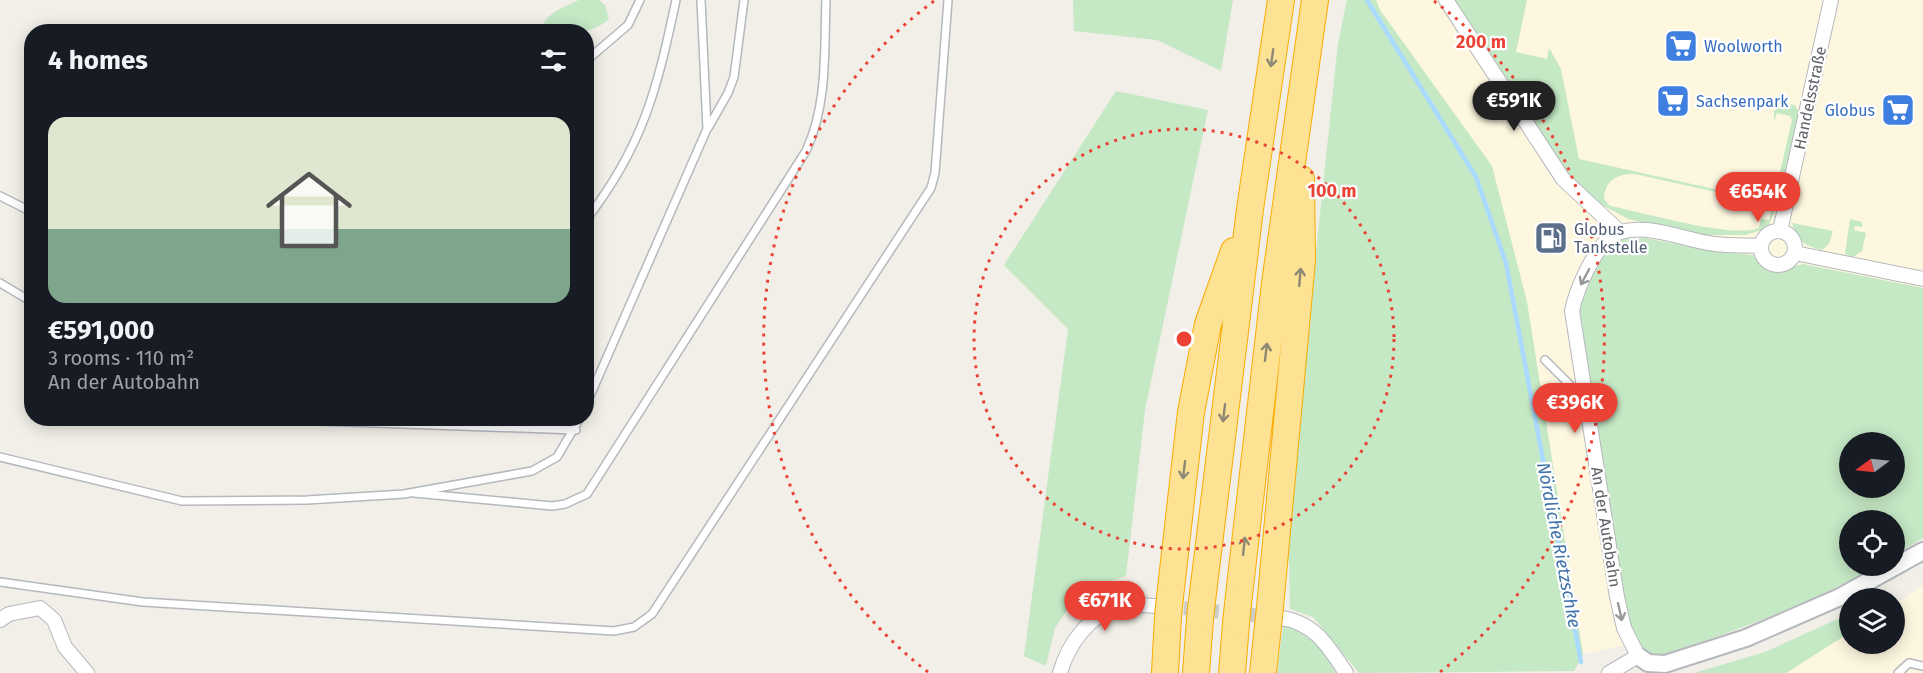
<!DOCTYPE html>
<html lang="en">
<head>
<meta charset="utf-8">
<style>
	body { margin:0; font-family:"Fira Sans",sans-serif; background:#242831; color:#f1f3f6; height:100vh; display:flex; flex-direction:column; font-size:22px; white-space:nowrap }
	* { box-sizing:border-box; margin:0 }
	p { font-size:20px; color:#9ea1a6 }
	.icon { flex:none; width:33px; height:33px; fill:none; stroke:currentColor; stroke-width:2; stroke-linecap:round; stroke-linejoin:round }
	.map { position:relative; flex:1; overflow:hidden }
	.panel { position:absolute; left:24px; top:24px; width:570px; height:402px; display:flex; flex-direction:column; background:#171b24; border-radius:24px; box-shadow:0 3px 15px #0003 }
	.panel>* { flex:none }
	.needle { width:39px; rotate:255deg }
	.tools { position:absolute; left:1839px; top:432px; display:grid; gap:12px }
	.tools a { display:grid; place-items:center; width:66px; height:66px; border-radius:50%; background:#171b24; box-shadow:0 3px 15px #0003; font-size:30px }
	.price { position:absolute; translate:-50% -51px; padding:0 14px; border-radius:21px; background:#ea4335; color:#fff; font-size:20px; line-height:39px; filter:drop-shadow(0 2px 3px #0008) }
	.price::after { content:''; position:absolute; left:50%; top:36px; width:18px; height:14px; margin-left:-9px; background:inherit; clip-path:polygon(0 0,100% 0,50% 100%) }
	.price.selected { background:#222; color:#fff }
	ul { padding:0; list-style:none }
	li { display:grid; align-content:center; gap:12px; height:318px; padding:0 24px }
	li+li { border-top:2px solid #363941 }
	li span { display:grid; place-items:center; height:186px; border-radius:18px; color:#555 }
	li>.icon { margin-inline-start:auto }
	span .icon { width:108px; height:108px; fill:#fffc; stroke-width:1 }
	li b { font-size:26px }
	h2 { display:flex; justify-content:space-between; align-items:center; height:72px; padding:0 24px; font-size:26px }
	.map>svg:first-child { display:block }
	.commercial { fill:#fef7e0; fill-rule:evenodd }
	.green { fill:#c5e8c5; fill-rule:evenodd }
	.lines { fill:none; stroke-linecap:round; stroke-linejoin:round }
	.stream { stroke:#aadaff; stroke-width:4.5 }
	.minor-tunnel { stroke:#ccccc8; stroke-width:14; stroke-dasharray:14 7; stroke-linecap:butt }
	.service-casing { stroke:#b5b8bc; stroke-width:10 }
	.minor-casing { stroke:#b5b8bc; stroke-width:16 }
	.tertiary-casing { stroke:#b5b8bc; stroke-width:20 }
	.motorway-casing { stroke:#f9ab00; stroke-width:28 }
	.service { stroke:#fff; stroke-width:7 }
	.minor { stroke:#fff; stroke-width:14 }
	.tertiary { stroke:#fff; stroke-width:16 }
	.motorway { stroke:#fde293; stroke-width:26 }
	.motorway-bridge-casing { stroke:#f9ab00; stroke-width:28; stroke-linecap:butt }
	.motorway-bridge { stroke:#fde293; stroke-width:26 }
	.oneway { stroke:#8e8975 }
	.oneway2 { stroke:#979a9d }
	.ring { fill:none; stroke:#ea4335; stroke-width:3; stroke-dasharray:3 6 }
	.labels { text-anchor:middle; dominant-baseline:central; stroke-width:4.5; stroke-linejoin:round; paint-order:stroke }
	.shop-label { font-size:16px; fill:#366cbe; stroke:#fff; text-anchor:start }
	.street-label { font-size:16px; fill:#5f6368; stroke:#fff }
	.service-label { font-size:16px; fill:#4e5e75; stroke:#fff; text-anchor:start }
	.water-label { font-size:18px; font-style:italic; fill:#4174aa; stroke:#fff }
	.centre { fill:#ea4335; stroke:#fff; stroke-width:3 }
	.ring-label { font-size:18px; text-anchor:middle; font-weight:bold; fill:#ea4335; stroke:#fff; stroke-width:4.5; stroke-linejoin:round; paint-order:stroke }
</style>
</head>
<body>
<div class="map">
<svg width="1923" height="673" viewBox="0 0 1923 673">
	<rect width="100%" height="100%" fill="#f1efe8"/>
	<path class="commercial" d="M1376,0H1923V522L1850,520V563L1639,642L1583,654L1527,302L1492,166L1380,10ZM1850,442H1894V488H1850Z
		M1923,585V673H1786L1849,633L1850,644H1894L1895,604Z"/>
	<path class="green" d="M579,0H599L605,5L609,19C589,37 566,32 540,31C546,12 563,8 579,0Z
		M1073,0H1233L1221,71L1157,40L1074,31Z
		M1347,0H1376L1380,10L1492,166L1527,302L1583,654L1574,671L1359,673L1313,617L1290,609L1288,517L1338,43Z
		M1452,0H1527L1516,52L1547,59L1549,48L1561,69L1579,159L1741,195L1733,200L1734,196L1635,174C1618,174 1605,179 1604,199L1610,206C1644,212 1731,239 1759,228L1761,219L1769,220L1792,120L1790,116L1777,113L1774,122V111L1783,104L1795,105L1800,114L1785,181L1769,225L1765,229L1745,235H1699L1628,219L1593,200L1567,173Z
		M1116,91L1208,110L1145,410L1126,576L1080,591L1055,628L1046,666L1024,656L1068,329L1004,265Z
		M1850,219L1862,222V227L1855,226L1854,230L1866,233L1862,251L1853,257L1845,254Z
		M1792,223L1833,231L1829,244L1822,250C1805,246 1797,241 1792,223Z
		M1626,238H1645L1713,251L1753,255L1771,268L1781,269L1803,264L1923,288V538L1895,555L1894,520H1850V566H1877C1809,604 1736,631 1662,655C1640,659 1633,631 1627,614L1579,312C1583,287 1601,248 1626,238ZM1850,442H1894V488H1850Z
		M1849,614V633L1786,673H1694L1765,652Z
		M1283,625C1311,630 1323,649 1336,673H1277Z"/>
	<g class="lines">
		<path class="stream" d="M1367,0L1476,177L1506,263L1581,662"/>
		<path class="minor-tunnel" d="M1163,606L1272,617"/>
		<defs>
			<path id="service" d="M586,61L628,25L640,0
				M708,128L728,93L734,77L744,0
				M0,196L32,212
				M586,220C643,146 657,90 676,0
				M0,283L32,302
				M1545,360L1570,385
				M586,405L707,129L701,0
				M236,418L576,430
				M0,457L182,501L307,500L404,494L532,471L557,457L580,418
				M414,493L552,506L565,504L587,494L806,151C828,103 824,52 826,0
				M0,582L143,602L614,631L634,627L652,614L931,188L935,173L948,0
				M1898,673L1909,663L1923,666"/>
			<path id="minor" d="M1446,0L1563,179L1620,232
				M1780,231L1831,0
				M1761 248a17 17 0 1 1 34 0a17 17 0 1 1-34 0Z
				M1795,253L1923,279
				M1281,618C1314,622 1329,647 1346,673
				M0,620L9,614L40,608L54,620L65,647L87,673
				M1060,673C1068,644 1090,614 1120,606C1131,603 1147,606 1158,606
				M1609,673L1638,656L1624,628L1617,597L1572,311C1576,290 1597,240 1618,233C1648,222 1685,241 1715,244C1730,246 1746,245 1761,246"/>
			<path id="tertiary" d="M1638,656L1648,663L1665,664L1746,638L1840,597L1923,551"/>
			<path id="motorway" d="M1170,597L1191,412L1208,324L1234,251
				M1202,601L1250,209L1281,0
				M1238,604L1275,283L1315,0
				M1270,607L1302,260L1301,179
				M1165,673L1168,616
				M1196,673L1200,619
				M1232,673L1236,623
				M1263,673L1268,626"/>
		</defs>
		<use href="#service" class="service-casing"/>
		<use href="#minor" class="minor-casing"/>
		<use href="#tertiary" class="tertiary-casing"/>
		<use href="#motorway" class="motorway-casing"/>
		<use href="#service" class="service"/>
		<use href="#minor" class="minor"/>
		<use href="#tertiary" class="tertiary"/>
		<use href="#motorway" class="motorway"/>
		<defs>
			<path id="motorway-bridge" d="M1168,616L1170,597
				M1200,619L1202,601
				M1236,623L1238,604
				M1268,626L1270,607"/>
		</defs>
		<use href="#motorway-bridge" class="motorway-bridge-casing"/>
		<use href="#motorway-bridge" class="motorway-bridge"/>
	</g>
	<defs><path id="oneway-shaft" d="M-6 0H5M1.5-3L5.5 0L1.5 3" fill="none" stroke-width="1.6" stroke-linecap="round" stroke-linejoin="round" transform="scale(1.5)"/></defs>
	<g class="oneway">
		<use href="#oneway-shaft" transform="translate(1272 58) rotate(98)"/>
		<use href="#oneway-shaft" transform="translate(1300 277) rotate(-85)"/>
		<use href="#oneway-shaft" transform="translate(1266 352) rotate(-83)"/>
		<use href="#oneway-shaft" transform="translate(1224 413) rotate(97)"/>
		<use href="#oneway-shaft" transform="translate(1184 470) rotate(97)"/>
		<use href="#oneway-shaft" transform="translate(1244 546) rotate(-84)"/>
	</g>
	<g class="oneway2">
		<use href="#oneway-shaft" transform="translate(1585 277) rotate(118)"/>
		<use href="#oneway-shaft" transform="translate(1620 612) rotate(77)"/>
	</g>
	<g class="ring">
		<circle cx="1184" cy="339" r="210"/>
		<path d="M928 672A420 420 0 0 1 934 1M1434 1A420 420 0 0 1 1440 672"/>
	</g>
	<defs>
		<symbol id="supermarket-square" viewBox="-11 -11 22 22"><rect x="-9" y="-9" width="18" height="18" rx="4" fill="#3f7fe0" stroke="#fff"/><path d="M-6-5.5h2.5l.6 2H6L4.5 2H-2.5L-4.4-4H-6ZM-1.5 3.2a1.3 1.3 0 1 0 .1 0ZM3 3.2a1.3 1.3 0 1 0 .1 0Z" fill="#fff"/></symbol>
		<symbol id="fuel-square" viewBox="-11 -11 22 22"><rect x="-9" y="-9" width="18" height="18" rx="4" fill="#5c6f8a" stroke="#fff"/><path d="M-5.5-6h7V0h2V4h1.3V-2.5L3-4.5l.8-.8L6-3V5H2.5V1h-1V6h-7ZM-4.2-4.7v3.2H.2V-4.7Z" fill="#fff"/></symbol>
	</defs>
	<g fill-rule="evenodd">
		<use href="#supermarket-square" x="1662" y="27" width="38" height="38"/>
		<use href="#supermarket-square" x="1654" y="82" width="38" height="38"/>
		<use href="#supermarket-square" x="1879" y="91" width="38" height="38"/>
		<use href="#fuel-square" x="1532" y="219" width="38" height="38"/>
	</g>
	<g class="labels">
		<g class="shop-label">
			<text x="1704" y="46">Woolworth</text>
			<text x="1696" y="101">Sachsenpark</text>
			<text x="1875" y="110" text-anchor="end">Globus</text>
		</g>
		<g class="street-label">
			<text transform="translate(1810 98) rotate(-78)">Handelsstraße</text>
			<text transform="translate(1606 527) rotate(81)">An der Autobahn</text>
		</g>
		<g class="service-label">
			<text x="1574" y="229">Globus<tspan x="1574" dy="18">Tankstelle</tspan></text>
		</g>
		<g class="water-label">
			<text transform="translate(1559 545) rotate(79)">Nördliche Rietzschke</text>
		</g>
	</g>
	<circle cx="1184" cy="339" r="9" class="centre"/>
	<g class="ring-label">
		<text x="1481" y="48">200 m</text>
		<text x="1332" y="197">100 m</text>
	</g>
</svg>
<div class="tools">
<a><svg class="needle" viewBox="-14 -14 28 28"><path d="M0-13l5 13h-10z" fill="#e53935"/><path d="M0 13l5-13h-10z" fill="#9ea1a6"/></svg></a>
<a><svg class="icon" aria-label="locate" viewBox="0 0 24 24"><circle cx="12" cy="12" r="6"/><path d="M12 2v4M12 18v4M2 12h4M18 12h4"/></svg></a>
<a><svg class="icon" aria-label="layers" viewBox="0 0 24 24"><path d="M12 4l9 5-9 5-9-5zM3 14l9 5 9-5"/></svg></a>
</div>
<b class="price selected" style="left:1514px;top:132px">€591K</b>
<b class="price" style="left:1758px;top:223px">€654K</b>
<b class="price" style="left:1575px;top:434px">€396K</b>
<b class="price" style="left:1105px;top:632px">€671K</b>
<section class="panel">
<h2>4 homes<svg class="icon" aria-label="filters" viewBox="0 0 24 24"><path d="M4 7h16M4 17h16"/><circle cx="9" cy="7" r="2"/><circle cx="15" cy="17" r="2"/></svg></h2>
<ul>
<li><span style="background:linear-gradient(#dfe7d0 60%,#7fa58c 0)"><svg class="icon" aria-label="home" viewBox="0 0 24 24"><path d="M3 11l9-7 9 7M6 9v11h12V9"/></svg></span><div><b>€591,000</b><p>3 rooms · 110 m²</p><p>An der Autobahn</p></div></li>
</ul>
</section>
</div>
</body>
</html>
